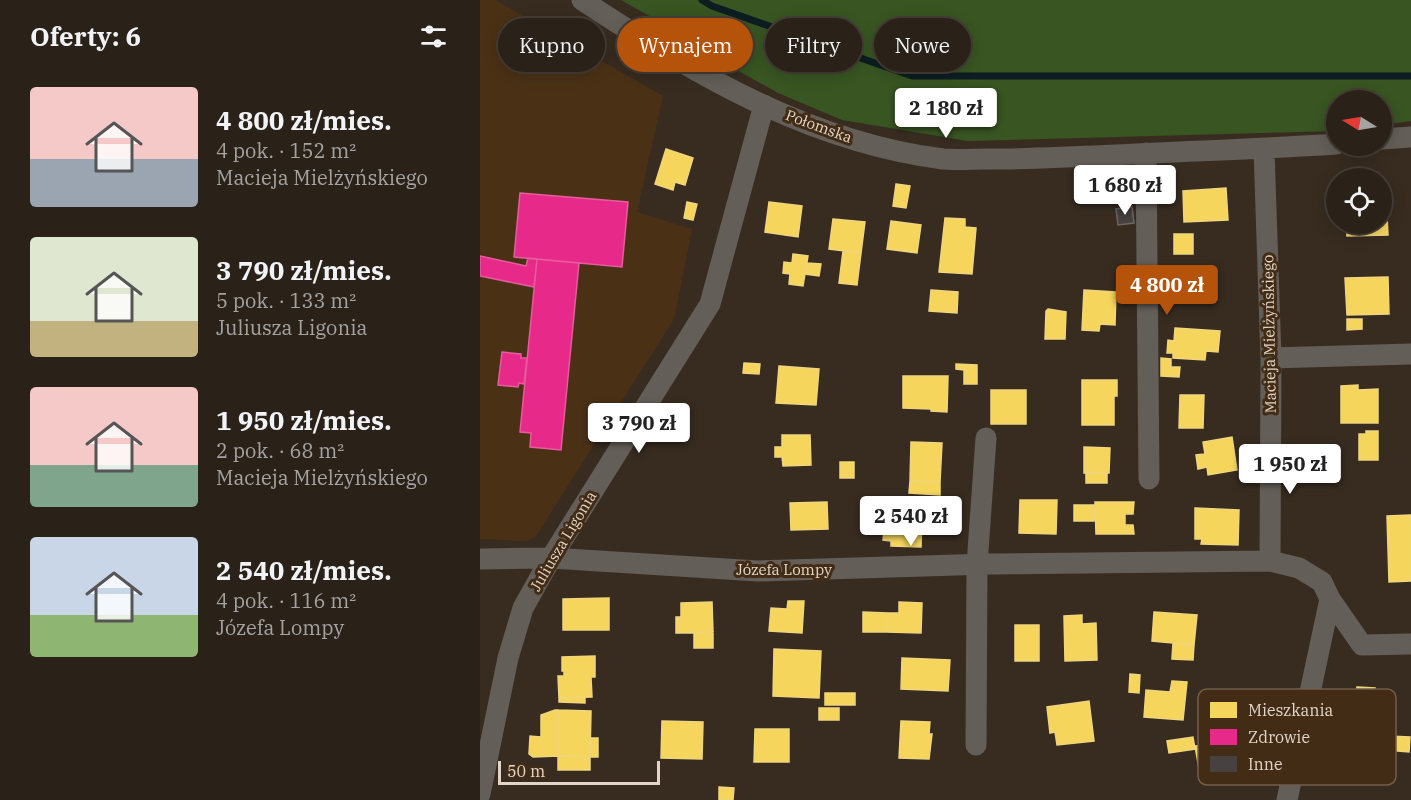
<!DOCTYPE html>
<html lang="pl">
<head>
<meta charset="utf-8">
<style>
	body { margin:0; font-family:"IBM Plex Serif",serif; background:#362e25; color:#f1f3f6; height:100vh; display:flex; flex-direction:column; font-size:22px; white-space:nowrap }
	* { box-sizing:border-box; margin:0 }
	p { font-size:20px; color:#a5a3a2 }
	.icon { flex:none; width:33px; height:33px; fill:none; stroke:currentColor; stroke-width:2; stroke-linecap:round; stroke-linejoin:round }
	.map { position:relative; flex:1; overflow:hidden }
	.drawer { display:flex; flex-direction:column; background:#2a2118; width:480px }
	.drawer>* { flex:none }
	.guide { position:absolute; left:18px; top:18px; width:570px; height:54px; display:flex; gap:12px }
	.needle { width:39px; rotate:281deg }
	.tools { position:absolute; left:846px; top:90px; display:grid; gap:12px }
	.tools a { display:grid; place-items:center; width:66px; height:66px; border-radius:50%; background:#2a2118; box-shadow:0 3px 15px #0003,0 0 0 2px #463e37; font-size:30px }
	.scale { position:absolute; left:18px; bottom:15px; width:162px; box-sizing:border-box; padding-left:6px; border:3px solid #e2d4c6; border-top:0; font-size:16px; line-height:21px; white-space:nowrap; color:#e2d4c6; -webkit-text-stroke:4px #422c16; paint-order:stroke }
	.price { position:absolute; translate:-50% -51px; padding:0 14px; border-radius:6px; background:#fff; color:#222; font-size:20px; line-height:39px; filter:drop-shadow(0 2px 3px #0008) }
	.price::after { content:''; position:absolute; left:50%; top:36px; width:18px; height:14px; margin-left:-9px; background:inherit; clip-path:polygon(0 0,100% 0,50% 100%) }
	.price.selected { background:#b45309; color:#fff }
	ul { padding:0; list-style:none }
	li { display:flex; align-items:center; gap:18px; height:150px; padding:0 30px }
	li span { display:grid; place-items:center; flex:none; width:168px; height:120px; border-radius:6px; color:#555 }
	li>.icon { margin-inline-start:auto }
	span .icon { width:72px; height:72px; fill:#fffc; stroke-width:1 }
	li b { font-size:26px }
	h2 { display:flex; justify-content:space-between; align-items:center; height:72px; padding:0 30px; font-size:26px }
	.tag { padding:0 21px; border-radius:27px; background:#2a2118; box-shadow:0 3px 15px #0003,0 0 0 2px #463e37; font-size:21px; line-height:54px }
	.tag.selected { background:#b45309; color:#fff }
	main { display:flex; flex:1; min-height:0 }
	.map>svg:first-child { display:block }
	.built { fill:#4a3116 }
	.green { fill:#385522 }
	.homes { fill:#f6d55c; stroke:#f0d57c; stroke-width:1.5 }
	.health { fill:#e7298a; stroke:#e65c9c; stroke-width:1.5 }
	.lines { fill:none; stroke-linecap:round; stroke-linejoin:round }
	.stream { stroke:#0d1d21; stroke-width:7 }
	.building { fill:#484142; stroke:#6c6566; stroke-width:1.5 }
	.minor { stroke:#635e58; stroke-width:21 }
	.labels { text-anchor:middle; dominant-baseline:central; stroke-width:6; stroke-linejoin:round; paint-order:stroke }
	.street-label { font-size:15px; fill:#e2d4c6; stroke:#422c16 }
	.key { fill:#422c16; stroke:#725e4b; stroke-width:1.5 }
	.key-label { font-size:16px; fill:#e2d4c6 }
</style>
</head>
<body>
<main>
<section class="drawer">
<h2>Oferty: 6<svg class="icon" aria-label="filters" viewBox="0 0 24 24"><path d="M4 7h16M4 17h16"/><circle cx="9" cy="7" r="2"/><circle cx="15" cy="17" r="2"/></svg></h2>
<ul>
<li><span style="background:linear-gradient(#f6c9c9 60%,#9aa5b1 0)"><svg class="icon" aria-label="home" viewBox="0 0 24 24"><path d="M3 11l9-7 9 7M6 9v11h12V9"/></svg></span><div><b>4 800 zł/mies.</b><p>4 pok. · 152 m²</p><p>Macieja Mielżyńskiego</p></div></li>
<li><span style="background:linear-gradient(#dfe7d0 70%,#c2b280 0)"><svg class="icon" aria-label="home" viewBox="0 0 24 24"><path d="M3 11l9-7 9 7M6 9v11h12V9"/></svg></span><div><b>3 790 zł/mies.</b><p>5 pok. · 133 m²</p><p>Juliusza Ligonia</p></div></li>
<li><span style="background:linear-gradient(#f6c9c9 65%,#7fa58c 0)"><svg class="icon" aria-label="home" viewBox="0 0 24 24"><path d="M3 11l9-7 9 7M6 9v11h12V9"/></svg></span><div><b>1 950 zł/mies.</b><p>2 pok. · 68 m²</p><p>Macieja Mielżyńskiego</p></div></li>
<li><span style="background:linear-gradient(#c9d6e8 65%,#8fb573 0)"><svg class="icon" aria-label="home" viewBox="0 0 24 24"><path d="M3 11l9-7 9 7M6 9v11h12V9"/></svg></span><div><b>2 540 zł/mies.</b><p>4 pok. · 116 m²</p><p>Józefa Lompy</p></div></li>
</ul>
</section>
<div class="map">
<svg width="931" height="800" viewBox="0 0 931 800">
	<rect width="100%" height="100%" fill="#382c20"/>
	<path class="built" d="M0,0H15L183,96L157,212L212,229L194,319L56,536L47,541L0,539Z"/>
	<path class="green" d="M141,0H931V121L902,125V100H856V131L488,141L362,120L298,93L239,60L187,26Z"/>
	<path class="homes" d="M186,149L213,158L205,185L195,182L193,190L175,184Z
		M416,184L430,186L426,208L413,206Z
		M746,188L748,220L704,222L703,191Z
		M902,198H906L908,235L867,236L866,224H902Z
		M207,202L217,204L213,220L204,218Z
		M289,202L322,206L318,237L285,232Z
		M465,218L485,219V227L496,228L492,274L459,272Z
		M353,219L385,222L381,253L349,249Z
		M411,221L441,225L437,253L407,249Z
		M694,234H713V254H694Z
		M363,251L381,253L377,285L359,283Z
		M313,254L328,256L323,286L309,284L310,274L303,273L304,262L312,263Z
		M327,263L341,264L339,276L325,274Z
		M908,277L909,314L867,315L865,278Z
		M451,290L478,292L477,313L449,311Z
		M604,290L636,292L635,325L620,324L619,331L602,330Z
		M568,309L586,312L585,339H565L566,311Z
		M867,319H882V329L867,330Z
		M695,328L740,331L738,352L726,351L725,360L693,358V353H687L688,340L694,341Z
		M681,358L691,359V367H700L699,377L681,376Z
		M264,363L280,364L279,374L263,373Z
		M476,364L497,365V384H484V370L476,369Z
		M299,366L339,369L336,405L296,403Z
		M423,376H468L467,412L451,411V409L423,408Z
		M602,380H637V396H634V425H602Z
		M878,385V390L898,389V423H861V386Z
		M511,390H546V424H511Z
		M700,395H724L723,428H699Z
		M886,431H898V460H879V434H886Z
		M302,435H330L331,465L303,466L302,457H295V447H302Z
		M752,437L757,470L728,475L727,467L718,469L716,455L725,454L723,442Z
		M431,442L462,443L460,482L430,481Z
		M604,447L630,448L629,473H604Z
		M360,462H374V478H360Z
		M606,472L627,473V483H606Z
		M430,481L460,482V495L429,493Z
		M540,500H577L576,534L539,533Z
		M347,502L348,529L311,530L310,503Z
		M615,502H654L653,514H645V525H653L654,534H616Z
		M594,505H614V521H594Z
		M715,508L759,510L758,545L721,544L722,539H715Z
		M412,513L442,514L441,547L411,546V541L403,540L404,530H412Z
		M931,515V581L909,582L907,516Z
		M129,598V630H83V599Z
		M308,601H324L322,633L289,631L291,608L307,609Z
		M232,602L233,632L196,633V617H201V603Z
		M419,602L442,603L441,633L407,632V613H419Z
		M383,612L407,613V632H383Z
		M674,612L717,615L714,645L672,641Z
		M602,615V624L616,623L617,660L585,661L584,616Z
		M535,625H559V661H535Z
		M233,632V648H214V633Z
		M693,643L714,645L713,660L692,659Z
		M294,649L341,651L339,698L293,696Z
		M115,656V677H111L112,697L79,698L78,676H84V671H82V657Z
		M422,658L470,660L468,691L421,689Z
		M650,674L660,675L659,693L649,692Z
		M692,681L707,682L703,720L664,717L666,690L690,692Z
		M877,687L895,688L893,703L875,702Z
		M345,693H375V705H345Z
		M105,697V703L79,702V698Z
		M609,701L614,741L577,745L575,732L570,733L567,707Z
		M339,708H359V720H339Z
		M75,710H78V756L53,757L49,754L50,736L61,737V715Z
		M78,710L111,711L110,757L78,756Z
		M182,721L223,722L222,759L181,758Z
		M421,721L450,722L449,734H452L449,759L419,758Z
		M275,729H309V762H274Z
		M907,736L930,737L929,752L906,750Z
		M713,737L715,749L689,753L687,741Z
		M111,738H118V757H110Z
		M754,740L756,749L749,750L753,774L721,780L715,746Z
		M78,756L110,757V770H78Z
		M239,787L254,788L253,800H239Z"/>
	<path class="health" d="M40,193L148,202L142,267L34,257Z
		M0,256L46,266L48,258L57,259L54,287L0,276Z
		M57,259L99,263L81,450L50,447L51,433L40,432Z
		M22,352L41,354V358H47L44,384L39,383L38,387L18,385Z"/>
	<g class="lines">
		<path class="stream" d="M222,0L232,6L432,76H931"/>
	</g>
	<path class="building" d="M652,207L654,223L638,225L636,209Z"/>
	<g class="lines">
		<path class="minor" d="M102,0C212,73 329,142 463,159C478,160 493,159 508,159C551,159 593,157 635,155C709,151 783,149 856,144
			M902,139L931,137
			M784,149L791,358L790,561L819,568L842,582L850,599L807,800
			M666,153L669,479
			M791,358L931,354
			M0,559L71,558L278,571L509,564L790,561
			M850,599L882,645L931,644
			M496,745L497,565L506,438
			M0,794L28,658L43,608L71,558L230,304L284,105"/>
	</g>
	<g class="labels">
		<g class="street-label">
			<text transform="translate(339 126) rotate(20)">Połomska</text>
			<text transform="translate(789 334) rotate(-91)">Macieja Mielżyńskiego</text>
			<text transform="translate(83 541) rotate(-59)">Juliusza Ligonia</text>
			<text x="304" y="569">Józefa Lompy</text>
		</g>
	</g>
	<rect x="718" y="689" width="198" height="96" rx="9" class="key"/>
	<rect x="730" y="702" width="27" height="16" fill="#f6d55c"/>
	<rect x="730" y="729" width="27" height="16" fill="#e7298a"/>
	<rect x="730" y="756" width="27" height="16" fill="#484142"/>
	<g class="key-label">
		<text x="768" y="716">Mieszkania</text>
		<text x="768" y="743">Zdrowie</text>
		<text x="768" y="770">Inne</text>
	</g>
</svg>
<div class="tools">
<a><svg class="needle" viewBox="-14 -14 28 28"><path d="M0-13l5 13h-10z" fill="#e53935"/><path d="M0 13l5-13h-10z" fill="#a5a3a2"/></svg></a>
<a><svg class="icon" aria-label="locate" viewBox="0 0 24 24"><circle cx="12" cy="12" r="6"/><path d="M12 2v4M12 18v4M2 12h4M18 12h4"/></svg></a>
</div>
<div class="scale">50 m</div>
<b class="price" style="left:466px;top:139px">2 180 zł</b>
<b class="price" style="left:645px;top:216px">1 680 zł</b>
<b class="price selected" style="left:687px;top:316px">4 800 zł</b>
<b class="price" style="left:159px;top:454px">3 790 zł</b>
<b class="price" style="left:810px;top:495px">1 950 zł</b>
<b class="price" style="left:431px;top:547px">2 540 zł</b>
<div class="guide">
<a class="tag">Kupno</a>
<a class="tag selected">Wynajem</a>
<a class="tag">Filtry</a>
<a class="tag">Nowe</a>
</div>
</div>
</main>
</body>
</html>
